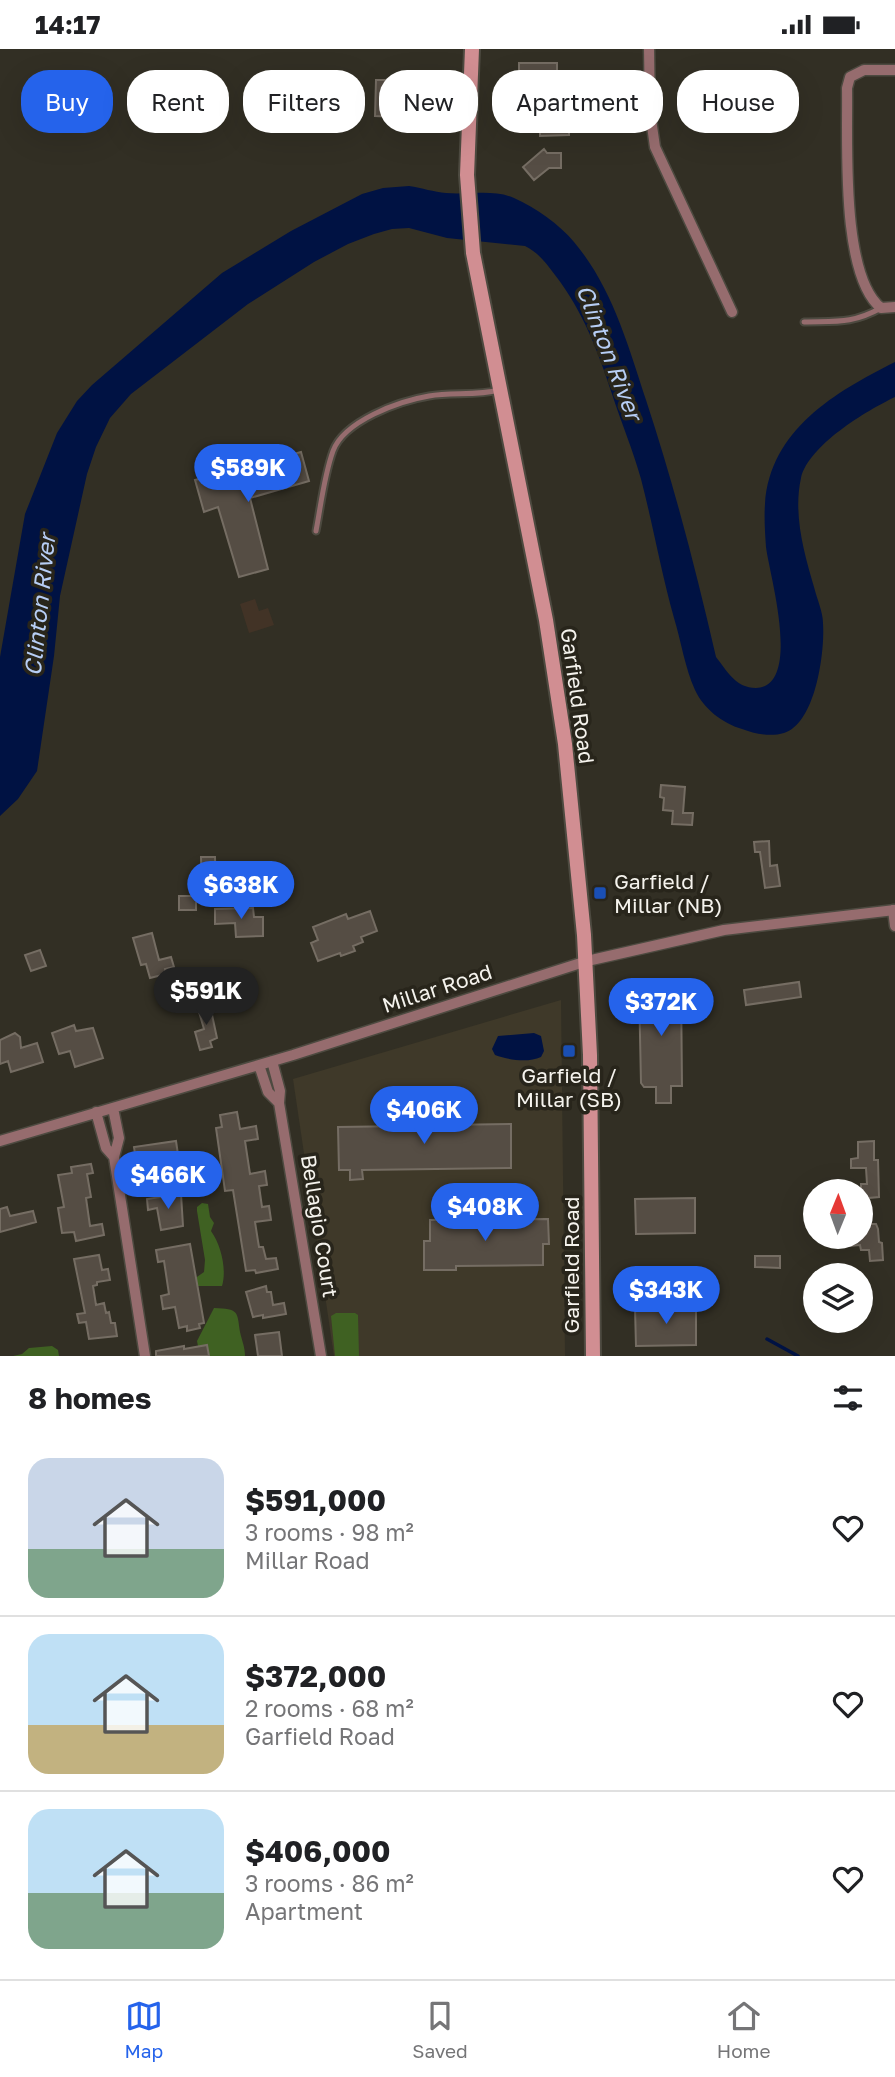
<!DOCTYPE html>
<html lang="en">
<head>
<meta charset="utf-8">
<style>
	body { margin:0; font-family:"Golos Text",sans-serif; background:#f6f6f6; color:#202124; height:100vh; display:flex; flex-direction:column; font-size:26px; white-space:nowrap }
	* { box-sizing:border-box; margin:0 }
	p { font-size:23px; color:#757577 }
	.icon { flex:none; width:38px; height:38px; fill:none; stroke:currentColor; stroke-width:2; stroke-linecap:round; stroke-linejoin:round }
	.map { position:relative; height:1307px; overflow:hidden }
	.sheet { display:flex; flex-direction:column; background:#fff; flex:1 }
	.sheet>* { flex:none }
	.hud { position:absolute; left:21px; top:21px; width:854px; height:63px; display:flex; gap:14px }
	.needle { width:46px; rotate:1deg }
	.tools { position:absolute; left:803px; top:1130px; display:grid; gap:14px }
	.tools a { display:grid; place-items:center; width:70px; height:70px; border-radius:50%; background:#fff; box-shadow:0 7px 28px #0002; font-size:35px }
	.price { position:absolute; translate:-50% -60px; padding:0 16px; border-radius:24px; background:#2563eb; color:#fff; font-size:23px; line-height:46px; filter:drop-shadow(0 2px 4px #0008) }
	.price::after { content:''; position:absolute; left:50%; top:42px; width:21px; height:16px; margin-left:-10px; background:inherit; clip-path:polygon(0 0,100% 0,50% 100%) }
	.price.current { background:#222; color:#fff }
	ul { padding:0; list-style:none }
	li { display:flex; align-items:center; gap:21px; height:175px; padding:0 28px }
	li+li { border-top:2px solid #e0e0e0 }
	li span { display:grid; place-items:center; flex:none; width:196px; height:140px; border-radius:21px; color:#555 }
	li>.icon { margin-inline-start:auto }
	span .icon { width:84px; height:84px; fill:#fffc; stroke-width:1 }
	li b { font-size:30px }
	h2 { display:flex; justify-content:space-between; align-items:center; height:84px; padding:0 28px; font-size:30px }
	.chip { padding:0 24px; border-radius:28px; background:#fff; box-shadow:0 7px 28px #0002; font-size:24px; line-height:63px }
	.chip.current { background:#2563eb; color:#fff }
	.status { display:flex; justify-content:space-between; align-items:center; height:49px; padding:0 35px; background:#fff; direction:ltr }
	.status svg { height:19px; fill:currentColor }
	.menu { display:flex; justify-content:space-around; align-items:center; height:98px; border-top:2px solid #e0e0e0; background:#fff; font-size:19px; color:#757577 }
	.menu a { display:grid; justify-items:center; gap:4px }
	.menu .current { color:#2563eb }
	.map>svg:first-child { display:block }
	.built { fill:#3f3929 }
	.industrial { fill:#423326 }
	.green { fill:#3f6122 }
	.water { fill:#001243 }
	.lines { fill:none; stroke-linecap:round; stroke-linejoin:round }
	.stream { stroke:#001243; stroke-width:3.5 }
	.building { fill:#554d44; stroke:#756d63; stroke-width:2 }
	.service-casing { stroke:#4d4a40; stroke-width:9 }
	.minor-casing { stroke:#4d4a40; stroke-width:13 }
	.secondary-casing { stroke:#4d4a40; stroke-width:18 }
	.service { stroke:#966c6e; stroke-width:5 }
	.minor { stroke:#966c6e; stroke-width:10 }
	.secondary { stroke:#d18e92; stroke-width:14 }
	.transit-dot { fill:#1a4fb4; stroke:#28251b; stroke-width:2.5 }
	.labels { text-anchor:middle; dominant-baseline:central; stroke-width:7; stroke-linejoin:round; paint-order:stroke }
	.street-label { font-size:21px; fill:#f5f3ed; stroke:#28251b }
	.poi-label { font-size:21px; fill:#f5f3ed; stroke:#28251b; text-anchor:start }
	.water-label { font-size:23px; font-style:italic; fill:#b7cef5; stroke:#28251b }
</style>
</head>
<body>
<div class="status"><b>14:17</b><svg viewBox="0 0 49 12"><path d="M0 12V9h3v3zM5 12V6h3v6zM10 12V3h3v9zM15 12V0h3v12zM26 1h20v11H26zM47 4h2v5h-2z"/></svg></div>
<div class="map">
<svg width="895" height="1307" viewBox="0 0 895 1307">
	<rect width="100%" height="100%" fill="#322f24"/>
	<path class="built" d="M561,951L565,1307H334L293,1030Z"/>
	<path class="industrial" d="M255,550L259,562L268,559L274,576L249,584L240,555Z"/>
	<path class="green" d="M202,1154L208,1155L210,1168L214,1174L211,1182C221,1196 227,1220 222,1237H197L194,1230L204,1223L205,1211L197,1162V1158Z
		M214,1259C239,1260 237,1262 240,1283C242,1292 245,1298 245,1307H200L197,1292Z
		M336,1264H355L358,1266L359,1307H335L331,1267Z
		M52,1297L58,1301L59,1307H13L22,1305L29,1299Z"/>
	<path class="water" d="M409,137C422,139 434,143 446,144C468,146 494,140 514,149C536,159 559,175 574,193C612,238 628,296 646,351C674,436 696,521 716,608C727,622 736,639 756,639C803,637 769,524 766,498C765,484 764,468 765,455C770,381 835,343 895,313V348C866,362 809,396 801,429C793,465 804,504 814,538C817,550 823,563 823,574C825,602 816,674 784,684C771,688 755,685 742,680C722,674 704,660 695,641C685,619 681,592 674,569C661,523 653,476 641,430C633,401 621,373 612,345C598,302 583,262 555,226C546,214 539,204 525,197L447,189L409,179L392,180L374,185L348,195L314,213L248,255L131,345L110,369L96,398L87,425L60,547L54,607L37,722L18,750L0,767V608L25,465L57,384L77,352L92,336L222,224L291,182L362,145L383,139Z
		M534,984L541,987L544,1002L541,1008C528,1014 509,1011 495,1006L492,1000L498,987Z"/>
	<g class="lines">
		<path class="stream" d="M767,1290L798,1307"/>
	</g>
	<path class="building" d="M519,14H557V34H519Z
		M376,31H424V73H418V76L398,75V68L375,67Z
		M569,67V86L540,87V68Z
		M544,100L547,104H561V119H549L534,131L523,118Z
		M301,403L309,432L250,449L268,520L239,528L218,458L204,463L195,431Z
		M661,736L685,738L683,764H693L692,776L672,775L673,762L663,761L664,749L660,748Z
		M769,792L770,817L777,816L780,837L765,839L760,803H755L754,793Z
		M201,808H215L216,852L202,853Z
		M179,847H196V861H179Z
		M253,859L254,868H263V887L236,888L235,874L215,875V860Z
		M370,862L377,882L361,888L363,893L353,897L355,902L341,907L340,904L318,912L311,894L318,891L313,878L346,865L348,870Z
		M152,884L159,911L171,908L174,918L165,920L166,925L150,929L146,915L141,916L133,889Z
		M40,901L46,917L31,922L25,906Z
		M799,933L801,948L746,956L744,941Z
		M643,935H681L682,1037H671V1054H656V1038H644L641,1034L639,939Z
		M209,952L217,989L210,992L212,998L200,1001L195,983L204,980L197,956Z
		M74,976L76,982L93,979L103,1009L75,1018L70,1002L59,1005L52,984Z
		M15,984L20,988L21,999L37,994L43,1013L11,1023L8,1012L0,1015V991Z
		M237,1063L240,1080L256,1077L258,1090L245,1092L250,1125L265,1122L267,1136L259,1137L262,1158L269,1157L271,1171L255,1173L258,1192L259,1198H263L266,1210L276,1209L278,1220L256,1224L255,1221L246,1222L233,1141L225,1142L216,1079L222,1078L220,1066Z
		M425,1063L443,1067V1076L511,1075V1119L362,1121L363,1130L350,1131V1121H339L338,1078L407,1077V1068Z
		M176,1092L180,1119H178L179,1127L154,1130L151,1110L136,1112L134,1098Z
		M874,1092V1111H878L879,1148L869,1149L871,1175H876L878,1180L879,1193L882,1194L883,1211L870,1212L869,1201H861L860,1196L850,1197V1188H861V1135H867L866,1119H851V1110L858,1109V1093Z
		M91,1115L93,1124L87,1125L91,1148L86,1149L90,1177L102,1175L104,1186L76,1192L74,1183L62,1184L58,1159L64,1158L58,1126L72,1124L71,1118Z
		M181,1145L183,1177L161,1181L157,1159L148,1161L147,1150Z
		M695,1149V1184L636,1185L635,1150Z
		M7,1158L10,1167L33,1162L36,1173L0,1183V1160Z
		M548,1170L549,1195H543V1216L456,1217V1221H424V1192H430V1171Z
		M190,1195L204,1274L199,1275L200,1279L187,1282V1277L179,1279L175,1258L163,1260L161,1247L169,1245L164,1212L158,1213L156,1201Z
		M99,1206L102,1221L108,1220L110,1231L97,1233V1236L93,1237L96,1256L104,1254L106,1264L109,1263L111,1274H115L117,1287L89,1290L86,1273L79,1274L77,1265L85,1264L74,1210Z
		M755,1207H780V1219L755,1218Z
		M266,1237L267,1243H271L273,1256L284,1254L286,1265L263,1269V1266L253,1268L246,1243Z
		M696,1258V1296L636,1297L635,1259Z
		M279,1283L282,1307H258L255,1286Z
		M207,1296L209,1307H156V1302L184,1297V1300Z"/>
	<g class="lines">
		<defs>
			<path id="service" d="M804,273C836,272 852,275 881,259
				M316,482C321,456 324,427 333,402C344,372 399,352 429,347C452,343 476,347 499,341"/>
			<path id="minor" d="M649,0L650,63L655,98L732,263
				M895,21H864L850,28L847,39C848,90 840,226 881,259L895,258
				M893,861L895,877
				M272,1012L280,1042L279,1054L321,1307
				M259,1016L268,1043L279,1054
				M113,1059L119,1089L114,1108L145,1307
				M96,1063L106,1099L114,1108
				M0,1092L293,1006L587,912L724,881L895,861"/>
			<path id="secondary" d="M472,0L467,126L473,204L546,571L565,695L584,886L590,1006L593,1307"/>
		</defs>
		<use href="#service" class="service-casing"/>
		<use href="#minor" class="minor-casing"/>
		<use href="#secondary" class="secondary-casing"/>
		<use href="#service" class="service"/>
		<use href="#minor" class="minor"/>
		<use href="#secondary" class="secondary"/>
	</g>
	<g class="transit-dot">
		<rect x="593" y="837" width="14" height="14" rx="3.5"/>
		<rect x="562" y="995" width="14" height="14" rx="3.5"/>
	</g>
	<g class="labels">
		<g class="street-label">
			<text transform="translate(578 647) rotate(82)">Garfield Road</text>
			<text transform="translate(437 939) rotate(-18)">Millar Road</text>
			<text transform="translate(320 1177) rotate(81)">Bellagio Court</text>
			<text transform="translate(571 1216) rotate(-90)">Garfield Road</text>
		</g>
		<g class="poi-label">
			<text x="614" y="832">Garfield /<tspan x="614" dy="24">Millar (NB)</tspan></text>
			<text x="569" y="1026" text-anchor="middle">Garfield /<tspan x="569" dy="24">Millar (SB)</tspan></text>
		</g>
		<g class="water-label">
			<text transform="translate(610 303) rotate(69)">Clinton River</text>
			<text transform="translate(39 556) rotate(-84)">Clinton River</text>
		</g>
	</g>
</svg>
<div class="tools">
<a><svg class="needle" viewBox="-14 -14 28 28"><path d="M0-13l5 13h-10z" fill="#e53935"/><path d="M0 13l5-13h-10z" fill="#757577"/></svg></a>
<a><svg class="icon" aria-label="layers" viewBox="0 0 24 24"><path d="M12 4l9 5-9 5-9-5zM3 14l9 5 9-5"/></svg></a>
</div>
<b class="price" style="left:248px;top:455px">$589K</b>
<b class="price" style="left:241px;top:872px">$638K</b>
<b class="price current" style="left:206px;top:978px">$591K</b>
<b class="price" style="left:661px;top:989px">$372K</b>
<b class="price" style="left:424px;top:1097px">$406K</b>
<b class="price" style="left:168px;top:1162px">$466K</b>
<b class="price" style="left:485px;top:1194px">$408K</b>
<b class="price" style="left:666px;top:1277px">$343K</b>
<div class="hud">
<a class="chip current">Buy</a>
<a class="chip">Rent</a>
<a class="chip">Filters</a>
<a class="chip">New</a>
<a class="chip">Apartment</a>
<a class="chip">House</a>
</div>
</div>
<section class="sheet">
<h2>8 homes<svg class="icon" aria-label="filters" viewBox="0 0 24 24"><path d="M4 7h16M4 17h16"/><circle cx="9" cy="7" r="2"/><circle cx="15" cy="17" r="2"/></svg></h2>
<ul>
<li><span style="background:linear-gradient(#c9d6e8 65%,#7fa58c 0)"><svg class="icon" aria-label="home" viewBox="0 0 24 24"><path d="M3 11l9-7 9 7M6 9v11h12V9"/></svg></span><div><b>$591,000</b><p>3 rooms · 98 m²</p><p>Millar Road</p></div><svg class="icon" aria-label="heart" viewBox="0 0 24 24"><path d="M12 20l-8-8c-3-5 5-10 8-4 3-6 11-1 8 4z"/></svg></li>
<li><span style="background:linear-gradient(#bfe0f5 65%,#c2b280 0)"><svg class="icon" aria-label="home" viewBox="0 0 24 24"><path d="M3 11l9-7 9 7M6 9v11h12V9"/></svg></span><div><b>$372,000</b><p>2 rooms · 68 m²</p><p>Garfield Road</p></div><svg class="icon" aria-label="heart" viewBox="0 0 24 24"><path d="M12 20l-8-8c-3-5 5-10 8-4 3-6 11-1 8 4z"/></svg></li>
<li><span style="background:linear-gradient(#bfe0f5 60%,#7fa58c 0)"><svg class="icon" aria-label="home" viewBox="0 0 24 24"><path d="M3 11l9-7 9 7M6 9v11h12V9"/></svg></span><div><b>$406,000</b><p>3 rooms · 86 m²</p><p>Apartment</p></div><svg class="icon" aria-label="heart" viewBox="0 0 24 24"><path d="M12 20l-8-8c-3-5 5-10 8-4 3-6 11-1 8 4z"/></svg></li>
</ul>
</section>
<nav class="menu">
<a class="current"><svg class="icon" aria-label="map" viewBox="0 0 24 24"><path d="M3 6l6-2 6 2 6-2v14l-6 2-6-2-6 2zM9 4v14M15 6v14"/></svg>Map</a>
<a><svg class="icon" aria-label="saved" viewBox="0 0 24 24"><path d="M7 4h10v16l-5-4-5 4z"/></svg>Saved</a>
<a><svg class="icon" aria-label="home" viewBox="0 0 24 24"><path d="M3 11l9-7 9 7M6 9v11h12V9"/></svg>Home</a>
</nav>
</body>
</html>
